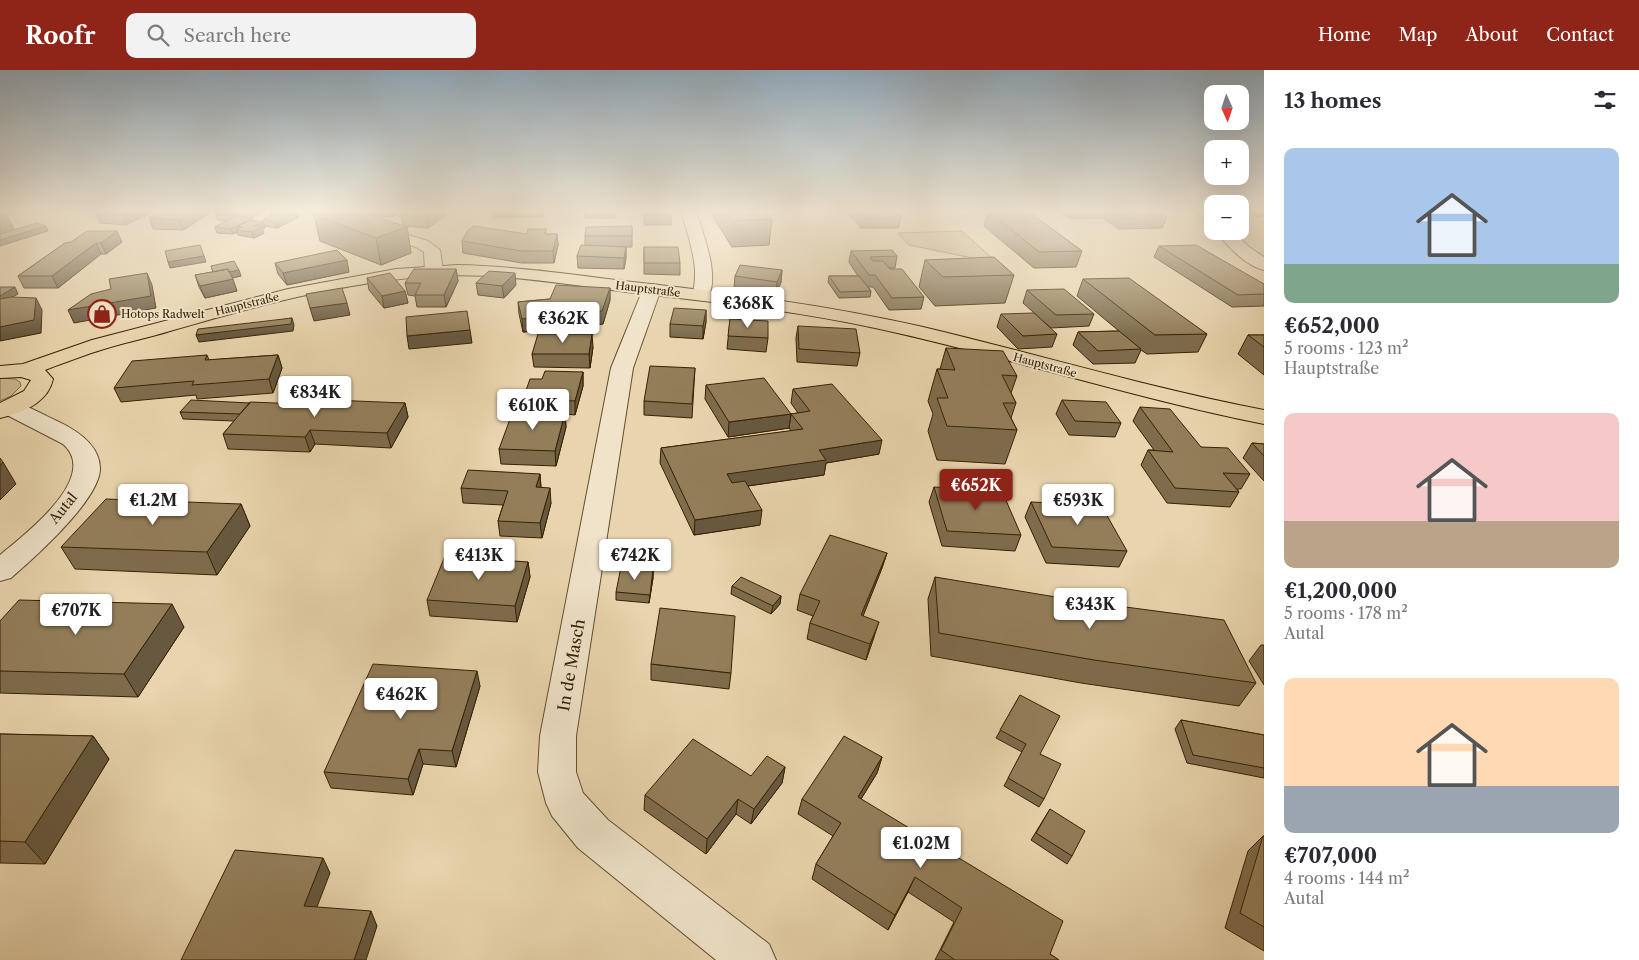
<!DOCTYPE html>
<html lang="en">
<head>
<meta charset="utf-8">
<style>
	body { margin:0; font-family:"Libre Caslon Text",serif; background:#f2f2f3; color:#2b2b33; height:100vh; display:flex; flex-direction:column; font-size:19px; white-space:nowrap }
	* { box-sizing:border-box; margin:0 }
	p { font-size:16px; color:#7c7c81 }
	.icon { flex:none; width:28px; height:28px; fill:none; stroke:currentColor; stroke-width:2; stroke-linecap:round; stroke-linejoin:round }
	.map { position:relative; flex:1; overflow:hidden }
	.sheet { display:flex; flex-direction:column; background:#fff; width:375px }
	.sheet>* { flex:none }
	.needle { width:32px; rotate:177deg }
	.buttons { position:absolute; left:1204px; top:15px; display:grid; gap:10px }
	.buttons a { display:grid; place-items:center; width:45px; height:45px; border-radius:10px; background:#fff; box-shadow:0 5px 20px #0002; font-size:25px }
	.price { position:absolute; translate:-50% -42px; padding:0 11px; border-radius:5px; background:#fff; color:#222; font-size:16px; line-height:32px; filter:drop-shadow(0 1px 2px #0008) }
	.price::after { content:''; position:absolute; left:50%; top:30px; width:15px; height:11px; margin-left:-8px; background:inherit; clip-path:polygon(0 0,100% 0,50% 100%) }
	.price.active { background:#8f2418; color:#fff }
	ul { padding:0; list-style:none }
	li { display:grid; align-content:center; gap:10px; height:265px; padding:0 20px }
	li span { display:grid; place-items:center; height:155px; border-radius:10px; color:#555 }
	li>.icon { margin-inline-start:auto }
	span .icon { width:90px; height:90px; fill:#fffc; stroke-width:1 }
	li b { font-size:21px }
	h2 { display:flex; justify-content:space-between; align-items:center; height:60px; padding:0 20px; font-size:21px }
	header { display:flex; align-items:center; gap:30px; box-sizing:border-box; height:70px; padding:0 25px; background:#8f2418; color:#fff }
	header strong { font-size:24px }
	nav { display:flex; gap:28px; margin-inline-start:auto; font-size:18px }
	.search { width:350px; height:45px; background:#f2f2f3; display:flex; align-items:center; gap:12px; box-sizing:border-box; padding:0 18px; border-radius:10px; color:#7c7c81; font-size:19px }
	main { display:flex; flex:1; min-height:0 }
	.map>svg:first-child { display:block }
	.green { fill:#cab690; stroke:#806c48 }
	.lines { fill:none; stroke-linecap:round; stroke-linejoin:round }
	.minor-casing { stroke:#634e2b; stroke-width:2 }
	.major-casing { stroke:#372100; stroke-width:2 }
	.minor { fill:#f0e3ca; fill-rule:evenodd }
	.major { fill:#e8d4ad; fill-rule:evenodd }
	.wall { fill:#7e6c4d; stroke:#372100 }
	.shaded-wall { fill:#67583f; stroke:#372100 }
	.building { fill:#937e5a; stroke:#372100 }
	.labels { text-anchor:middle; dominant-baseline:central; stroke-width:4; stroke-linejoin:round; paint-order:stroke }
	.far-street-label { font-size:11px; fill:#372100; stroke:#f0e3ca }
	.far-poi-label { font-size:11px; fill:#372100; stroke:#f0e3ca; text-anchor:start }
	.street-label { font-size:14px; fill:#372100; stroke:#f0e3ca }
	.near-street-label { font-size:16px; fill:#372100; stroke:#f0e3ca }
</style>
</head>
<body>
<header>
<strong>Roofr</strong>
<div class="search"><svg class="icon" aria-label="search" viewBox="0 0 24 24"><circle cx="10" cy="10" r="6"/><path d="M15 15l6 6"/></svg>Search here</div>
<nav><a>Home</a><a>Map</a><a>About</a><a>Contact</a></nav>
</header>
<main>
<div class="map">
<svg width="1264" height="890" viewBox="0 0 1264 890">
	<rect width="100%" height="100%" fill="#e8d4ad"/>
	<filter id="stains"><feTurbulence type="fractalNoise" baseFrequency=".004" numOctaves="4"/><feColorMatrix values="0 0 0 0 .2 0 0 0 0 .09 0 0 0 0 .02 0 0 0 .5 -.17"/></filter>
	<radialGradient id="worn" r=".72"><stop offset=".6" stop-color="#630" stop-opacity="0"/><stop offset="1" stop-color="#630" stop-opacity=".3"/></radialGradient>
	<path class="green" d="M962,161L993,189L982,190L909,175L898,163Z
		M0,308L15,309L20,312L21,316L11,326L0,331Z"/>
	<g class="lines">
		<defs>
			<path id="minor" d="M311,142H332L428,171L440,180L443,201L440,205L434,206L428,205L425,201L424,182L416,177L313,145Z
				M682,142H696C703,163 721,208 707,229L701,230L695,229L692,225C701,198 688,168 682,142Z
				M1196,142H1211L1212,154L1207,153Z
				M1216,161H1233L1249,177L1264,187V200C1246,196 1227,176 1216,161Z
				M652,214L658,215L661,219L633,298L576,666V702L583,723L608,750L769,874L776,890H716L578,778L552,746L546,733L538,702L540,666L611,298L643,219L646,215Z
				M11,331C27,335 42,344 57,351C76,360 101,375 100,400C98,431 34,488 11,508L0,511V485C24,465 101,407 63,374L3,343L0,337L3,333Z"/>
			<path id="major" d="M457,195C516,196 574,205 633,212C731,223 827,235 923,257C1037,284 1149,318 1264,340V354C1133,328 1005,286 875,258C793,240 710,232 627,222C563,214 498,202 433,206C344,212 256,236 170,261C148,268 126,272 104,279C84,285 64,293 45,300L53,309C48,333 22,343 0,348V333L24,321L31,310L21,307L0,308V296L23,294L92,270L288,219L396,199Z"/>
		</defs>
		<use href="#minor" class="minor-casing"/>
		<use href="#major" class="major-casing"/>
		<use href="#minor" class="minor"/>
		<use href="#major" class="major"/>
	</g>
	<path class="wall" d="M83,142H152L126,155L100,153L95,142Z
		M161,142H209L210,143L183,160L153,159L149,148Z
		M215,142H263L252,148L239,146L252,150L265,158L262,159L264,163L254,168L238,165L237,162L233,164L217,163L215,157L226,151L218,150Z
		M368,142H400L394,147L374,146L407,157L411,183L381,195L320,171L314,145H369Z
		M492,142H544L543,147H493Z
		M584,142H616V148H585Z
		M644,142H671V155H644Z
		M710,142H766L772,149L769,175L732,177Z
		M847,142H895L901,147L898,158H861Z
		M988,142H1029L1082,181L1076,197L1034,198L984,156Z
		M1060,142H1157L1167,147L1162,158L1119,159L1103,148L1071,149Z
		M1247,142H1264V146L1258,147Z
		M270,144L299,147L277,158L264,156L263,150L270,146Z
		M401,145H446L428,158L403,156Z
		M632,156V177H626V188L624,199L578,198L577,186L585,175V166Z
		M546,159V164H557L558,175L554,193H522L463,183L462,171L527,164Z
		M122,172L106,184H101L58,218H24L18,206L65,173Z
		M1159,176L1264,214V236L1232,237L1154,187Z
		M644,177L680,193V205L644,204Z
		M851,181L897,186L895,198H889L924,227L921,239L889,240L873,217H868L871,221L870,227L839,228L828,212L829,206H858L849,192Z
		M925,190L1014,205L1005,233L935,236L919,217Z
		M275,193L349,202L287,215L278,204Z
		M211,196L241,206L232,208L237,221L205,228L199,217L195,205L213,202Z
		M456,199L458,211L446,237H417L415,226L408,225L405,213Z
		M782,200L781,212L776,224L734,218L735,206Z
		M367,208L405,221L408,233L384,238L369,220Z
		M1083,209L1207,264L1198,282L1147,284L1141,280L1135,293L1093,294L1073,275L1078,262L1119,261L1077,226Z
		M476,213L516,215L504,228L478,225Z
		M610,218V230L603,254L523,262L519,244L518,232L550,229Z
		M1027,220L1094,244L1089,256L1051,258L1023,233Z
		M706,240V252L703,269L670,267V254Z
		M1001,244L1057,264L1052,277L1018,279L997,257Z
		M730,249L768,268L766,282L727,279Z
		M798,256L860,283L857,296L797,292L796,268Z
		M1248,265H1264V305L1238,284Z
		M593,277L590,298L534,297L532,284Z
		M946,278L1017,306L1011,323L1016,333L1011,348L1017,360L1005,394L937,390L928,361L933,344L928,331L937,299H940Z
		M207,285L209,290L278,285L282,298L273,323L197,329L196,325L121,332L114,318Z
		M695,298L692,348L644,345V331Z
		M583,302V316L575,345L565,344L566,357L556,396L501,394L499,379L524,341L523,329L542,309Z
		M706,315L789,358L728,367L705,329Z
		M793,319L879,384L826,393L824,405L748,416L760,455L694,465L660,393L661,378L791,361L789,358L791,344L798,343L791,333Z
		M1062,330L1121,353L1115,367L1069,365L1056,344Z
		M250,333L328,335L405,333L408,347L391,378L315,374L310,382L228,379L223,364L234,351L183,349L180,342Z
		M1140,337L1201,377L1250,404L1241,419H1237L1239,422L1230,437L1167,433L1141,395L1148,380H1154L1133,351Z
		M1252,373L1264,374V411L1243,388Z
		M540,404L541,417L551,433L542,468L500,466L498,451L503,435L463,433L461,418Z
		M934,417L1021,465L1015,481L942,476L929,432Z
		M1031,432L1127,481L1119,497L1046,493L1025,447Z
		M241,434L250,456L217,505L75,499L61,477Z
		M887,483L882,498L863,546L874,567L866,590L807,569L810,553L813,546L797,540L800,524Z
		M528,492L530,507L517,552L430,546L427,530Z
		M653,500V508L649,533L616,530V522Z
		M935,507L1256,613L1239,636L1081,613L931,586L928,529Z
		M732,516L781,526L780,534L771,544L731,524Z
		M0,551L184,557L138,627L0,623Z
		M1261,575H1264V615L1249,591Z
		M651,594L731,603L729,619L651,610Z
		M480,616L456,697L423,694L413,725L331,718L324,702Z
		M1020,625L1040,684L1044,729L1039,737L1004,716L1022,682L996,668Z
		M1181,650L1264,665V708L1187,693L1175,659Z
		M0,664L93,666L109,689L45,794L0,793Z
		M882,687L877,703L861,729L1050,884L1059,890H935L954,852L908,822L888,860L812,809L816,794L833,766L798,744L802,729Z
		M785,697L782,713L751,754L736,744L706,784L644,740L645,725L751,706Z
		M1050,739L1072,786L1067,794L1031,770Z
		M1263,766H1264V881L1225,858L1248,781Z"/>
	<path class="shaded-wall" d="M0,142H5L14,159L0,166Z
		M127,142H152L126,155L122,144Z
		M192,142H209L210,143L183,160L179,150Z
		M227,142H238L239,146L230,151Z
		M251,142H263L252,148Z
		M297,142L299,147L277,158L275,153Z
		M393,142H400L394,147Z
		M435,142H445L446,145L428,158L426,148Z
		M251,148L252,153L242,157L238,156L239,160H236L237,162L233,164L231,159Z
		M263,152L265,158L262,159L264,163L254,168L252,162L254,156Z
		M46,156L48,161L0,176V170Z
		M407,157L411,183L381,195L376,168Z
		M117,161L122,172L106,184L101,173Z
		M557,164L558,175L554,193L553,181Z
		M96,173L101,184L58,218L52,206Z
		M626,177V188L624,199V188Z
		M204,186L206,192L170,198L168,192Z
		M347,190L349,202L287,215L283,203Z
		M456,199L458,211L446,237L444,225Z
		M239,200L241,206L217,211L215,205Z
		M782,200L781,212L776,224L777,212Z
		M147,203L152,215L156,238L74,253L68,240Z
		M515,203L516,215L504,228L502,216Z
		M233,209L237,221L205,228L200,216Z
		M15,217L18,224L0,234V226Z
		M610,218V230L603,254L523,262L522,249Z
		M405,221L408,233L384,238L382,226Z
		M36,228L42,240L41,263L0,271V257Z
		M347,233L350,245L314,251L310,238Z
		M706,240V252L703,269V256Z
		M292,248L294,255L293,261L199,272L196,265Z
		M470,260L472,273L409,279L407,266Z
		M592,264L593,277L590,298L589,284Z
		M278,285L282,298L273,323L269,309Z
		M583,302V316L575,345V331Z
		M405,333L408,347L391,378L387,363Z
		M565,343L566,357L556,396L555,381Z
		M791,344L789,358L728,367L729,352Z
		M310,360L315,374L310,382L305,367Z
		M882,370L879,384L826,393L824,405L726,419L727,404L819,380Z
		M3,392L16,414L0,430V396Z
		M540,404L541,419L536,417Z
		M550,418L551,433L542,468L540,453Z
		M241,434L250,456L217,505L207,482Z
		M762,440L760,455L694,465L695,450Z
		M887,483L882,498L857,561L861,545Z
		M528,492L530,507L517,552L515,536Z
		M653,500V508L649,533L650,525Z
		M781,526L780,534L771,544L773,536Z
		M172,534L184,557L138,627L124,604Z
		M879,552L874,567L866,590L870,574Z
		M477,601L480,616L456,697L452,681Z
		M93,666L109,689L45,794L25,772Z
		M419,679L423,694L413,725L408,709Z
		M882,687L877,703L853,742L858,727Z
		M785,697L782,713L751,754L754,739Z
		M738,729L736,744L706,784L707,769Z
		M323,788L330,803L312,850L304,836Z
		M915,807L908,822L888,860L895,845Z
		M371,841L377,856L366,890H354Z"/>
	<path class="building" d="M95,142H127L122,144Z
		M161,142H192L179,150L149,148Z
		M276,142H297L275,153L263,150L273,145L270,144Z
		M325,142H360L407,157L376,168L314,145Z
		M407,142H435L426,148L401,145Z
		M644,142H671V144H644Z
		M727,142H766L772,149L734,151Z
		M858,142H895L901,147L863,148Z
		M990,142H1029L1082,181L1039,182Z
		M1113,142H1157L1167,147L1123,148Z
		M235,146L251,148L231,159L215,157Z
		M251,150L263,152L254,156L262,157L252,162L236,160L242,157L238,156Z
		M37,153L46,156L0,170V164Z
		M474,156L527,164L528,159H546L545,164H557L553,181H521L462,171L468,160Z
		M632,156V166H585L586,157Z
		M87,161H117L101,173H96L52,206H18L65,173L71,172Z
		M200,175L204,186L168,192L165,181Z
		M581,175L626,177L624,188L577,186Z
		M1196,175L1264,214V224L1238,225L1159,176Z
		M644,177H678L680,193H644Z
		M337,180L347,190L283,203L275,193Z
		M892,180L897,186L870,187L873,191H883L890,199H902L924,227L892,228L875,205H869L851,181Z
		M994,187L1014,205L943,207L925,190Z
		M234,191L239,200L229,202L228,199L213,202L211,196Z
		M740,195L782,200L777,212L735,206Z
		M228,199L233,209L200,216L195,205Z
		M414,199H456L444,225H415L421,213H405Z
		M489,201L515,203L502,216L476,213Z
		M147,203L151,226L68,240L91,224L111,219L109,209Z
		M390,203L405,221L382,226L367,208Z
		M829,206H859L871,221L840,222Z
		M1129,208L1207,264L1155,265L1083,209Z
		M556,215L610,218L602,241L522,249L518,232L550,229Z
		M0,217H15L0,226Z
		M342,218L347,233L310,238L306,224Z
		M1064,219L1094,244L1056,245L1027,220Z
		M12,227L36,228L34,250L0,257V229Z
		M674,238L706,240L703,256L670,254Z
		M467,241L470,260L407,266L406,247Z
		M1034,243L1057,264L1023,266L1001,244Z
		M292,248L291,254L196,265L198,259Z
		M730,249L768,251V268L728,266Z
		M798,256L856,259L860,283L799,279Z
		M1119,261L1141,279L1098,281L1078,262Z
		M538,264H592L589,284H532Z
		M1248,265H1264V277Z
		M946,278L1003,281L1017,306L1002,305L1016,333H1003L1017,360L947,356L937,328H948L937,299L955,300Z
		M207,285L205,290L278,285L269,309L192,315L194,311L114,318L132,291Z
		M650,296L695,298L692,334L644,331Z
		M545,301L583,302L575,331L523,329L530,309H542Z
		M764,308L791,344L729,352L706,315Z
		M832,314L882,370L819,380L826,390L727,404L732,413L745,411L762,440L695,450L661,378L803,359L791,344L810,341L793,319Z
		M191,330L250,333L240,344L180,342Z
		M332,330L405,333L387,363L310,360L305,367L223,364L250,332L328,335Z
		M1062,330L1106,332L1121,353L1075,351Z
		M1140,337L1170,339L1201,377L1228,378L1250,404L1223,403L1239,422L1175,418L1148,380L1173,382Z
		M513,341L565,343L555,381L499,379Z
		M1252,373L1264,374V386Z
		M0,388L3,392L0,396Z
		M468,400L540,404L536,417L550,418L540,453L498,451L508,421L461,418Z
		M934,417L1002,421L1021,465L947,461Z
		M106,429L241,434L207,482L61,477Z
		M1031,432L1101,435L1127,481L1052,477Z
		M830,465L887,483L861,545L879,552L870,574L810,553L820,531L800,524Z
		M445,486L528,492L515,536L427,530Z
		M621,497L653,500L650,525L616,522Z
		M741,507L781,526L773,536L732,516Z
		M935,507L1080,531L1224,550L1256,613L1094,590L939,563Z
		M19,530L172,534L124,604L0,601V551Z
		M660,538L735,546L731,603L651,594Z
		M373,594L477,601L452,681L419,679L408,709L324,702Z
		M1020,625L1060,646L1040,684L1061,694L1044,729L1008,708L1026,674L1000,660Z
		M1181,650L1264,665V698L1193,685Z
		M0,664L93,666L25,772L0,771Z
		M844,666L882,687L858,727L1063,851L1050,884L1059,890H955L941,880L962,838L915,807L895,845L816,794L841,753L802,729Z
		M693,669L751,706L767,686L785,697L754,739L738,729L707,769L645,725Z
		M1050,739L1085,761L1072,786L1036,763Z
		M1263,766H1264V857L1240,843Z
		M235,780L323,788L304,836L371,841L354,890H181Z"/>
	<linearGradient id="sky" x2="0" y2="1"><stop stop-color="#90a8b9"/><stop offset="0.53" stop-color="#f5ecda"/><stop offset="1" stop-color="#f5ecda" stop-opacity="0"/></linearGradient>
	<rect width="1264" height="266" fill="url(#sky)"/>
	<defs>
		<symbol id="shop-ring" viewBox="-11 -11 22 22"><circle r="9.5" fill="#f0e3ca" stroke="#8f2418" stroke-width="1.5"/><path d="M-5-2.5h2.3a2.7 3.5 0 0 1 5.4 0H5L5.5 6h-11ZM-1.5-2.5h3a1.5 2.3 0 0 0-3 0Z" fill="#8f2418"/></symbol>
	</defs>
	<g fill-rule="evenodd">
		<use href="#shop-ring" x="86" y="228" width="32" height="32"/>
	</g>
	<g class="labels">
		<g class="far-street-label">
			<text transform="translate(648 219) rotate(7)">Hauptstraße</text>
			<text transform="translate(247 234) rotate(-14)">Hauptstraße</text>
			<text transform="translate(1045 295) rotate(15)">Hauptstraße</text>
		</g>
		<g class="far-poi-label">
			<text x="121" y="244">Hotops Radwelt</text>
		</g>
		<g class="street-label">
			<text transform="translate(63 438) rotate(-51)">Autal</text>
		</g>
		<g class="near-street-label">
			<text transform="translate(571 595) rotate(-80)">In de Masch</text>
		</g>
	</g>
	<rect width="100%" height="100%" filter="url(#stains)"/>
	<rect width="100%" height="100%" fill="url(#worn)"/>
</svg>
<div class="buttons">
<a><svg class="needle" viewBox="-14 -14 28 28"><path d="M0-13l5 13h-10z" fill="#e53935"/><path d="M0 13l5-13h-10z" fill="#7c7c81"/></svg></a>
<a>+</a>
<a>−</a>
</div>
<b class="price" style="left:748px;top:259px">€368K</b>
<b class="price" style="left:563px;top:274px">€362K</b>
<b class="price" style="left:315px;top:348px">€834K</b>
<b class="price" style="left:533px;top:361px">€610K</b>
<b class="price active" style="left:976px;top:441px">€652K</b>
<b class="price" style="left:153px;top:456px">€1.2M</b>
<b class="price" style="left:1078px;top:456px">€593K</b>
<b class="price" style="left:479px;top:511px">€413K</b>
<b class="price" style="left:635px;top:511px">€742K</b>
<b class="price" style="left:1090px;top:560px">€343K</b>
<b class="price" style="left:76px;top:566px">€707K</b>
<b class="price" style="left:401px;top:650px">€462K</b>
<b class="price" style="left:921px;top:799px">€1.02M</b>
</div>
<section class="sheet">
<h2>13 homes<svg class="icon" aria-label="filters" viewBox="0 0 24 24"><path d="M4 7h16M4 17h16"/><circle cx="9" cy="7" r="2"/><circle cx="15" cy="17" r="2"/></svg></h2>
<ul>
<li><span style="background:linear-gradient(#a9c7e8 75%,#7fa58c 0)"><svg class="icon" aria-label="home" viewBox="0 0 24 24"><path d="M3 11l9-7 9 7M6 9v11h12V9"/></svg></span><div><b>€652,000</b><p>5 rooms · 123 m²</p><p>Hauptstraße</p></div></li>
<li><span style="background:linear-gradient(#f6c9c9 70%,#b9a48a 0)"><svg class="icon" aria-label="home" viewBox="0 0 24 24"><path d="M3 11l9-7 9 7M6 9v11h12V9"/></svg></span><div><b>€1,200,000</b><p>5 rooms · 178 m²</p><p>Autal</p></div></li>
<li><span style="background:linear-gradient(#ffd9b3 70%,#9aa5b1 0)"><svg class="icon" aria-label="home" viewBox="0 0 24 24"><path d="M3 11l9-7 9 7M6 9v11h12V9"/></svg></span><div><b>€707,000</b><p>4 rooms · 144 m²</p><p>Autal</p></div></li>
</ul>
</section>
</main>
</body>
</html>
